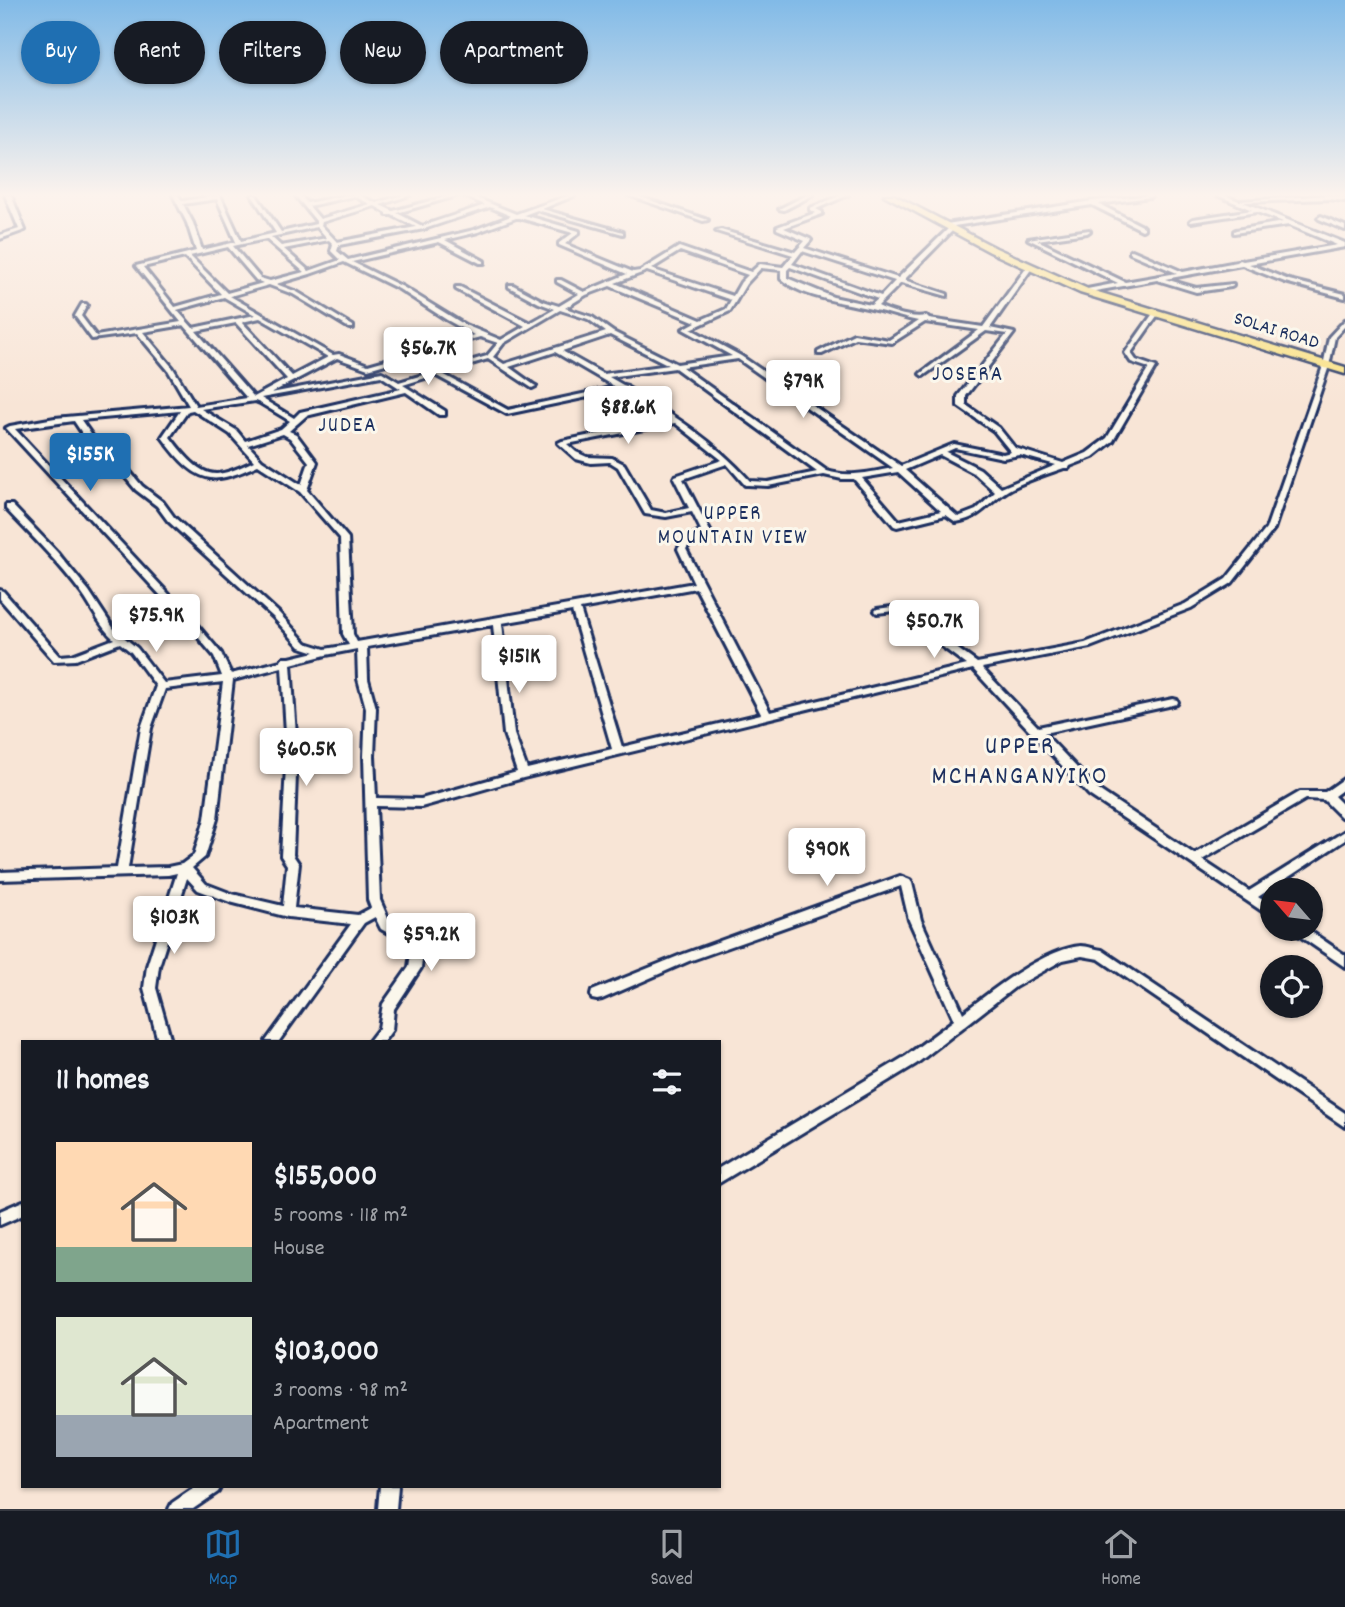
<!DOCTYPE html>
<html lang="en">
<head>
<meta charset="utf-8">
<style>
	body { margin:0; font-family:Dekko,sans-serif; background:#242831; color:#f1f3f6; height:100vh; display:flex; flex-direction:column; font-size:26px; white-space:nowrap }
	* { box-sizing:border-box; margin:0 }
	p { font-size:23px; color:#9ea1a6 }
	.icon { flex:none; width:38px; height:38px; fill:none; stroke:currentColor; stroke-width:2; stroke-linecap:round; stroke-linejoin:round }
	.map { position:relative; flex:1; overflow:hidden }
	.panel { position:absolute; left:21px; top:1040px; width:700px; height:448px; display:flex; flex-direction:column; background:#171b24; border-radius:0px; box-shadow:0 2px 5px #0004 }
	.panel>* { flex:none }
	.hud { position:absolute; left:21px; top:21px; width:700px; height:63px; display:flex; gap:14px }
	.needle { width:46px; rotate:298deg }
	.fabs { position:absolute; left:1260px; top:878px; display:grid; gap:14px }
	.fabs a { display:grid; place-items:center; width:63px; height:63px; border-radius:50%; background:#171b24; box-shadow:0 2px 5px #0004; font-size:35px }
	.price { position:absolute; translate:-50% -60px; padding:0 16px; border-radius:7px; background:#fff; color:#222; font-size:23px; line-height:46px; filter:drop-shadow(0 2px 4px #0008) }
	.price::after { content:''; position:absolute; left:50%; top:42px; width:21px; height:16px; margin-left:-10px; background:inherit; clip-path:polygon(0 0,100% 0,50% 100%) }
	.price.selected { background:#1f6fb2; color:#fff }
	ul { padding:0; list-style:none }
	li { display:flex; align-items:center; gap:21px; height:175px; padding:0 35px }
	li span { display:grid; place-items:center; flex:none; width:196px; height:140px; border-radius:0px; color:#555 }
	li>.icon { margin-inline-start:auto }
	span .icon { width:84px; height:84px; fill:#fffc; stroke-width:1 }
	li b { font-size:30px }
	h2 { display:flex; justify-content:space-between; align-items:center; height:84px; padding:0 35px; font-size:30px }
	.chip { padding:0 24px; border-radius:32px; background:#171b24; box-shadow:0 2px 5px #0004; font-size:24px; line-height:63px }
	.chip.selected { background:#1f6fb2; color:#fff }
	.tabs { display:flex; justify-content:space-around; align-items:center; height:98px; border-top:2px solid #363941; background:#171b24; font-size:19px; color:#9ea1a6 }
	.tabs a { display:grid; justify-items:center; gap:4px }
	.tabs .selected { color:#1f6fb2 }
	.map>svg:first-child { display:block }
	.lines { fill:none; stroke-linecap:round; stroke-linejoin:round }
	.minor-casing { stroke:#1b2f5e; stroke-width:6 }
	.trunk-casing { stroke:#1b2f5e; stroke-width:5 }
	.minor { fill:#fbf7ec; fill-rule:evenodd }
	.trunk { fill:#f9e181; fill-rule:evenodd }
	.labels { text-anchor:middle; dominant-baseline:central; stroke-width:6; stroke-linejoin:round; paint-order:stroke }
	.far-street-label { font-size:19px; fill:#1b2f5e; stroke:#fbf7ec }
	.far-quarter-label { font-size:21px; letter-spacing:2px; fill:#1b2f5e; stroke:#fbf7ec }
	.quarter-label { font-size:26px; letter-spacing:2px; fill:#1b2f5e; stroke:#fbf7ec }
</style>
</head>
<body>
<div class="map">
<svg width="1345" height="1509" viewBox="0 0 1345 1509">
	<rect width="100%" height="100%" fill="#f8e5d6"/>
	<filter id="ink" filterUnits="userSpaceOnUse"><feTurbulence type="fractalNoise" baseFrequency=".0143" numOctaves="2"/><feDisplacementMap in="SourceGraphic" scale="14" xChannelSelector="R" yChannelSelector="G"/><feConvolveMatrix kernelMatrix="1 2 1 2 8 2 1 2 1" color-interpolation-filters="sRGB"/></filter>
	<g filter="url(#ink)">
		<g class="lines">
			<defs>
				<path id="minor" d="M5,195H11L25,230L0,239V235L19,229Z
					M173,195H178L182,201L220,195L241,241L276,233L252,195H256L281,232L316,224V221L295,195H300L307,203L347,195H359L376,203L403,195H410L380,205L393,211L452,195H459L397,213L422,226L485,205L463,195H469L516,214L570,195H576L542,209L623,232V234L537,210L524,215L579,231V233L565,244L633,272L640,271L679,247L751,272L760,264L783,267L793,255L716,231L721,230L795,252L805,241L777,229V227L815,213L810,210V208L842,195H848L816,209L822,212V214L784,228L810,239L811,240L804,248L898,278L951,226H946V224L1092,201L1152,195L1150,197L1099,204L1144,227V229L1142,230L1092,205L954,226L955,228L904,280L947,294V296L901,283L878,306C891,312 912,319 926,316L929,319L983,327L1027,267H1031L1032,268L990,328L1014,333L966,396V405L999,428L1015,448L1063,463L1087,453L1107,438L1149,368L1131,362L1125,353L1154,312H1158L1159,313L1131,353L1136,360L1156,367L1113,441L1093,457L1070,466L1069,468H1064C1047,474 1028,480 1012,488C989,500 985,517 956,522L946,515L897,527L894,526L854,479H842L824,475L768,486L748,485H745L727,464L683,479L710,531L690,544L686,549L770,712L967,665L894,611L877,613L875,611L877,609L899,606L977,663L1085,643L1185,604L1226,579L1266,529L1323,366L1329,337L1345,320V326L1335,337L1329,366L1274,529L1232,583L1191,608L1090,647L982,668L1038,727L1173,699L1177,700L1178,702L1177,704L1173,705L1044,733L1097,789L1194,854L1300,792H1325L1345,778V788L1334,796L1345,807V818L1341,817L1324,800L1306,799L1202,860L1249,891L1345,831V840L1258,897L1272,906V916L1268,915L1089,795L973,669L523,778L421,807L376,806L380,900L390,923L422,941L424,944L421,968L394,1009L392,1030L384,1041H369L379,1028L383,1004L409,967L412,946L381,929L375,917L364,923L279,1041H266L351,924L288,917L230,902L198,890L187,878L159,966L156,988L171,1041H158L144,988L147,966L177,873L168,875L0,880V872L117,868L141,728L156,686L131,652L120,643L76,660L54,661L0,599V590L3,591L60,656L72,655L114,639C100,627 93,609 82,594C60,564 32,536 6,509V505H12L57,552L89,591L114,629L137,648L164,683L222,676L214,656L186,623L6,428L10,426L55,418L189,406L168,370L137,333L92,339L75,316L82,304H86L87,305L81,316L96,336L181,322L136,266L196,251L187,223ZM354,196L370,204L320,219L309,206ZM217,199L236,242L202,250L193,223L183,204ZM375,206L387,213V215H392L416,227L337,242L321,225L322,222ZM490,207L511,216L474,230L348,260L337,251L339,245L424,229ZM516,218H520L573,233L559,243V245L627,274L584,292L561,280H557V282L579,294L559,306L543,301L513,285H509V287L539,303L555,309L530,323L460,287H456V289L525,326L501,340L465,325L403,287L352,262L439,242L480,263H484V261L445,240L478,232ZM317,227L327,238L281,246L271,237ZM266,239L304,272L270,281L260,278L233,246ZM329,240L333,244L331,251L340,260L309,271L284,249ZM228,247L256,280L263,283L227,293L190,256ZM680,251L748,275L741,282L733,296L651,269ZM802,251L895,281L881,296L792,264ZM185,257L221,294L175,307L143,267ZM344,262L399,289L447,320L474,335L368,365L339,354L333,355L230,296L269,285L293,294L349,328H353V326L297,292L276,284L310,274ZM790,267L878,299L871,305L833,297L787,278V270ZM761,268L781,270V279C804,299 846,302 875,310C889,313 903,318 918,321L889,340L854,334L818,352V354H822L855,338L892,343L925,322L979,330L921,373L920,374L923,376L986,331L1007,334L958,396V406L994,431L1011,452L1003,454L954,444L901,466L741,356L691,329L730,311L746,284ZM647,271L731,300L726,309L701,320L615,283ZM610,286L696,322L683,329L732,356L677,364L613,332L592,317L565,308L586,295ZM224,297L255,315L193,328L177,310ZM560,310L588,319L606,332L504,364L493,357L504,343ZM260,318L328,357L292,376L242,322ZM236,323L287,379L254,397L196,331ZM184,325L247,398L196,406L173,368L143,332ZM610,335L669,365L603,374L562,351ZM480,337L498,343L487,356L399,382L382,372L271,393L337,358L368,369ZM555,352L615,387L508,410L441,373L488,359L532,388L536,386L534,385L509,367ZM738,359L893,468C871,472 849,478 827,471L682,367ZM675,368L817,472L768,482L750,481C714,441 674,415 628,388L627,386L623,385L609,377ZM435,375L507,414L621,390L670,419L562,441L558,443L576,459L591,463L610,462L618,467L645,514L666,517L692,512L701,530L684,540L678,549L694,583L357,642L353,634L348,538L307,490L317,462L296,434L289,431L306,416L406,392L439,415H445V411L403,385ZM381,376L401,389L300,412L294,418L261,398ZM255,401L260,403L290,421L281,429L245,441L236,430L201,409ZM193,410L230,434L254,461C243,466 230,473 217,474C198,475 180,450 170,437L188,411ZM180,411L162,437C175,455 195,482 220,478C234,476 246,470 258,465L300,492L340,538L343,634L349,645L325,649L306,643L279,613L174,517L163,502L142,486L121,461L100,447L81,420ZM74,421L94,451L115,465L136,490L157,506L168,521L273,617L300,647L315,652L290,658H283L281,661L231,674L221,653L192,619L15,429ZM675,423L722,460L675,476L674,478L689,508L666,513L651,510L624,464L612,458L587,457L576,452L567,444ZM283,434L290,438L309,462L301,485L262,460L248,445ZM955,448L1003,458L1020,455L1056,465L1001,488L980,469L946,452ZM940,455L974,473L995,492L976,510L958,517L905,470ZM898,472L941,511L899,521L862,478ZM696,588L761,714L622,747L580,609ZM572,611L612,749L527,769L514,734L502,623ZM493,625L504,734L517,772L421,799L376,798L374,756L376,708L368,679L367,647ZM357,649L358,679L366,708L364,756L368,900L371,908L358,915L294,908L299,864L293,855L297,749L291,664L326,655ZM282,667L287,749L281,856L287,865L283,906L232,894L206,884L192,868L205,857L217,819L233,680ZM223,682L205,819L194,855L182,864L168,867L128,868L151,728L165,689Z
					M628,195H635L708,220L703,221Z
					M807,195H813L784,210L779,209Z
					M1217,195H1224L1239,201L1329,195L1345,197V201L1329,199L1243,202L1345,243V247L1249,264L1289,280L1345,294V298L1285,282L1242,265L1165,279L1196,288L1233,284V286L1231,287L1196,292L1157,280L1084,293L1081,291L1082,290L1118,283L1028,239L1089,230L1090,231L1087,233L1037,240L1125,282L1177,273L1130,253V251L1132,250L1183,272L1237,262L1240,260L1243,261L1337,245L1289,225L1234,233V231L1236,230L1283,222L1257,212L1191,222L1190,221L1193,219L1252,210Z
					M1321,216L1345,226V230L1319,219L1318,218Z
					M900,876L910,880L912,883L921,920L963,1013C992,990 1044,949 1081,946C1087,946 1095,949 1102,950L1345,1113V1127L1099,959L1082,956L1063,960L1015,987L916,1064L719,1183V1168L906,1056L954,1020L909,920L901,886L689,961L602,999L597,1000L592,999L591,995L592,991L681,955Z
					M1292,929H1307L1345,955V967L1294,932Z
					M23,1201V1215L0,1225V1211Z
					M197,1486H221L218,1492L193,1509H169L172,1503Z
					M380,1486H398L396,1509H378Z"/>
				<path id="trunk" d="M884,195H894L996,248L1088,289L1345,367V374L1080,293L990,252Z"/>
			</defs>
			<use href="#minor" class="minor-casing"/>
			<use href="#trunk" class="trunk-casing"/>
			<use href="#minor" class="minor"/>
			<use href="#trunk" class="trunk"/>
		</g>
	</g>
	<linearGradient id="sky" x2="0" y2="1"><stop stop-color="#81bae7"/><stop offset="0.48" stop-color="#fcf3ed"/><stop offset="1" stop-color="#fcf3ed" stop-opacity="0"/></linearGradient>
	<rect width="1345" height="406" fill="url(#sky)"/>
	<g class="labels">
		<g class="far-street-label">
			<text transform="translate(1276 332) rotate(17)">SOLAI ROAD</text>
		</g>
		<g class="far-quarter-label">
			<text x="968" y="376">JOSERA</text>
			<text x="348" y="427">JUDEA</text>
			<text x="733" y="515">UPPER<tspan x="733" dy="24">MOUNTAIN VIEW</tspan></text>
		</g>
		<g class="quarter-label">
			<text x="1020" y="747">UPPER<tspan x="1020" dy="30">MCHANGANYIKO</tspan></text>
		</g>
	</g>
</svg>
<div class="fabs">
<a><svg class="needle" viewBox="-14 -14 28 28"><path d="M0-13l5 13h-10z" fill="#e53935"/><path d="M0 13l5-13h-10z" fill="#9ea1a6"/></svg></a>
<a><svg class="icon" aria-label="locate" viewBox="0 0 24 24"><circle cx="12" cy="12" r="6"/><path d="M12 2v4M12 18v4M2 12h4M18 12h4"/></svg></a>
</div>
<b class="price" style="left:428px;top:387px">$56.7K</b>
<b class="price" style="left:803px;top:420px">$79K</b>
<b class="price" style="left:628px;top:446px">$88.6K</b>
<b class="price selected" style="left:90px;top:493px">$155K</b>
<b class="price" style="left:156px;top:654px">$75.9K</b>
<b class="price" style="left:934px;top:660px">$50.7K</b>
<b class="price" style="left:519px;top:695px">$151K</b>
<b class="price" style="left:306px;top:788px">$60.5K</b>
<b class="price" style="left:827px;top:888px">$90K</b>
<b class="price" style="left:174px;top:956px">$103K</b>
<b class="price" style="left:431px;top:973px">$59.2K</b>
<div class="hud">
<a class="chip selected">Buy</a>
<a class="chip">Rent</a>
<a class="chip">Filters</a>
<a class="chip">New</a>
<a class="chip">Apartment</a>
</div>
<section class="panel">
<h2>11 homes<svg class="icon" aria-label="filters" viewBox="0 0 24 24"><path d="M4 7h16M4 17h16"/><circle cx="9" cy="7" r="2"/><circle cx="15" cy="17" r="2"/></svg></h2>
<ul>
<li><span style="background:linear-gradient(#ffd9b3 75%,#7fa58c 0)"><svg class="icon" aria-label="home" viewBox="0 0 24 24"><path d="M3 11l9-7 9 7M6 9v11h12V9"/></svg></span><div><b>$155,000</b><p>5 rooms · 118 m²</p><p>House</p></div></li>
<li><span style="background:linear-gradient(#dfe7d0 70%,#9aa5b1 0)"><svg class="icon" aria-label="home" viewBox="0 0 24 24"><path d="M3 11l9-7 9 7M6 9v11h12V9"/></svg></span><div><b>$103,000</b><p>3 rooms · 98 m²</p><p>Apartment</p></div></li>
</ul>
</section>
</div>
<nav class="tabs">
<a class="selected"><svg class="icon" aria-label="map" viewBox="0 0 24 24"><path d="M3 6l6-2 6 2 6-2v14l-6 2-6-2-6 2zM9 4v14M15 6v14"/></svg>Map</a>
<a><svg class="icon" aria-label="saved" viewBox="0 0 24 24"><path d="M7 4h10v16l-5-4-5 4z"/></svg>Saved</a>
<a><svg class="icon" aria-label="home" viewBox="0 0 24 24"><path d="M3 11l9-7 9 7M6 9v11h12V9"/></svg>Home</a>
</nav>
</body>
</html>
